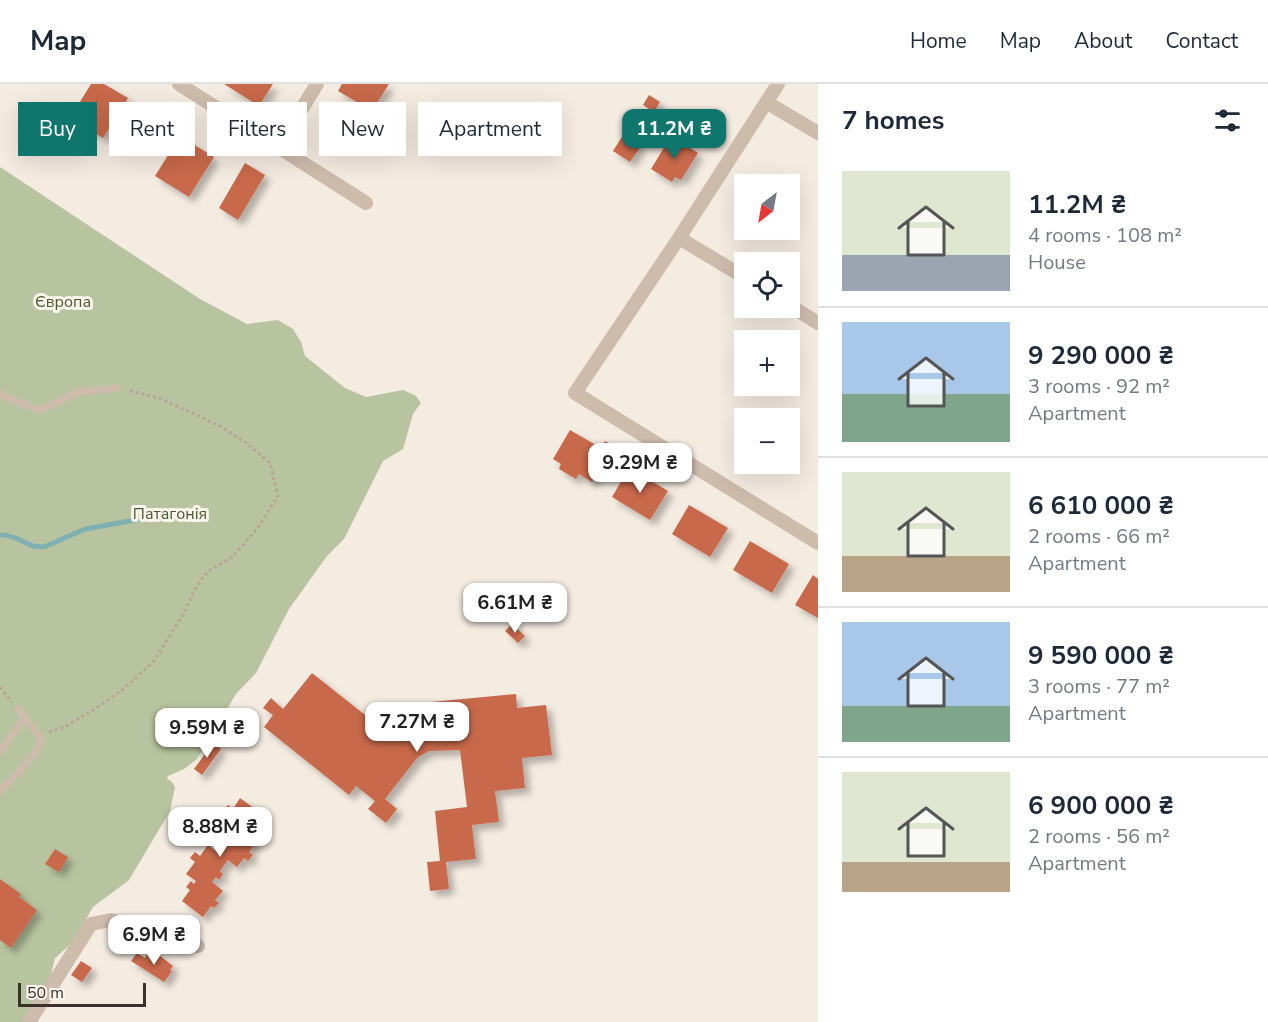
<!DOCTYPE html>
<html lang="en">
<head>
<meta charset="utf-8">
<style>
	body { margin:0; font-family:"Nunito Sans",sans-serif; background:#f6f6f7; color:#1f2937; height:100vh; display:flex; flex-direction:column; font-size:22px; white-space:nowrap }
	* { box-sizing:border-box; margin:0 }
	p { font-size:20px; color:#747a83 }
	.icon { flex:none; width:33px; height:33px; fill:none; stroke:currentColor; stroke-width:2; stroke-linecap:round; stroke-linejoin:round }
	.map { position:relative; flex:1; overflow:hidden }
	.drawer { display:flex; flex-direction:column; background:#fff; width:450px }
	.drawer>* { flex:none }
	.hud { position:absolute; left:18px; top:18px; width:570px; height:54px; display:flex; gap:12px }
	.needle { width:39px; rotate:211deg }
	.buttons { position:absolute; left:734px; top:90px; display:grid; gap:12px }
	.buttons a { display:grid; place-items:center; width:66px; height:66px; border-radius:0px; background:#fff; box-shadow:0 6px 24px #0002; font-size:30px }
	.scale { position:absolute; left:18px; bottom:15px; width:128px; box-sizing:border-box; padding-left:6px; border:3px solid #3b302b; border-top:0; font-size:16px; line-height:21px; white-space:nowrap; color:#3b302b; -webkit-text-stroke:4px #fbf5ee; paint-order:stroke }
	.price { position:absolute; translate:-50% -51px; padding:0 14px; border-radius:12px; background:#fff; color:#222; font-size:20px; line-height:39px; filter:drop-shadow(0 2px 3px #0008) }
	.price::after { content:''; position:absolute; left:50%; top:36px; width:18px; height:14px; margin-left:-9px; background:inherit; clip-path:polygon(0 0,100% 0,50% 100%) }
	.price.current { background:#0f766e; color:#fff }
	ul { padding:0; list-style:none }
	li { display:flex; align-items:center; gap:18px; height:150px; padding:0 24px }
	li+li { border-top:2px solid #e0e1e3 }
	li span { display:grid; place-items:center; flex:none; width:168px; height:120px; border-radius:0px; color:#555 }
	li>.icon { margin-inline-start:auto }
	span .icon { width:72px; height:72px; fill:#fffc; stroke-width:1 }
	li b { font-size:26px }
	h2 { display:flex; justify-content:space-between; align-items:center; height:72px; padding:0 24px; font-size:26px }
	.tag { padding:0 21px; border-radius:0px; background:#fff; box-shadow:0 6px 24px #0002; font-size:21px; line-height:54px }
	.tag.current { background:#0f766e; color:#fff }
	header { display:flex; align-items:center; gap:36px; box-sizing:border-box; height:84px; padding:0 30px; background:#fff; border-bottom:2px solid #e0e1e3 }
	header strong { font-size:28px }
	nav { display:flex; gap:33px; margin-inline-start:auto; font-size:21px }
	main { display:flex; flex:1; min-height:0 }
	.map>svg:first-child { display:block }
	.green { fill:#b8c4a0 }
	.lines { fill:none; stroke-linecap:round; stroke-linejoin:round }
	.stream { stroke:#7fb0b2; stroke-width:5 }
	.building { fill:#c8694b; filter:url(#shadow) }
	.path { stroke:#b9a596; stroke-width:3; stroke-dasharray:3 3; stroke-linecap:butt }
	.service { stroke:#cdbbac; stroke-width:7 }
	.minor { stroke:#cdbbac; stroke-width:14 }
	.labels { text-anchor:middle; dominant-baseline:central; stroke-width:6; stroke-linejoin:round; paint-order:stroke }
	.park-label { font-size:16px; fill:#4a5a2e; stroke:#fbf5ee }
</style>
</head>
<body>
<header>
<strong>Map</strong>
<nav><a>Home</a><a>Map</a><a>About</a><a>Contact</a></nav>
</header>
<main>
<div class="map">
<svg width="818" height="938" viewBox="0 0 818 938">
	<defs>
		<filter id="shadow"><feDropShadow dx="5.5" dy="5.5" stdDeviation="3" flood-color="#0004"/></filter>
	</defs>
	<rect width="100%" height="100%" fill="#f4ebe1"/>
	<path class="green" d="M0,83L200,215L247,240L278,236L293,245L301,258L305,272L345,304L366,313L403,306L416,312L421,319L413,330L403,365L383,377L344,455L327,472L289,525L256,589L236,610L197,675L184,685L168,692L167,695L171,697L175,703L170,727L129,796L93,823L72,859L55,874L45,917L34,938H0Z"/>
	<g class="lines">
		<path class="stream" d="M0,451H6L18,455L33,462L44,463L85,445L163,431"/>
	</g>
	<path class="building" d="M91,0H104L128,14L103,54L70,34Z
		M224,0H273L259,22Z
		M342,0H389L372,27L338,7Z
		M649,11L660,18L654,28L643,21Z
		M623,51L641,62L630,78L613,67Z
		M180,52L214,73L189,113L155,92Z
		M671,52L698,69L681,96L675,93L672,98L651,85Z
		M245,79L265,91L238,136L219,124Z
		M570,346L601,364L605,357L623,368L613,385L603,379L592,398L579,390L576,395L559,385L561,380L553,375Z
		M629,384L668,407L650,436L612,413Z
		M689,421L728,444L710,473L672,450Z
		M750,457L789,480L772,509L733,486Z
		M813,491L818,495V534L795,521Z
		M512,540L525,552L518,559L505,547Z
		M312,589L379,642L400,621L516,610L517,624L546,621L552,671L522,674L525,704L495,707L499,738L472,741L476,775L446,778L449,805L430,807L427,778L440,777L435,727L467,723L460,666L429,667L418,673L385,715L397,725L386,739L368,725L375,717L356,702L349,711L264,643L273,631L263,624L271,614L283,625Z
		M213,659L221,665L202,691L194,685Z
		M240,714L259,728L251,739L253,741L249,747L247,745L244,748L256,758L249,768L253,771L248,777L244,774L237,783L228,776L220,787L223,790L219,796L216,793L212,798L223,807L215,816L219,819L214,824L211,822L203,833L182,817L190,806L186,803L191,797L194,800L196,797L186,790L195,778L190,774L195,768L200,772L208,761L217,768L224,758L220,755L224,749L228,752L231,749L220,741L228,730L224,727L228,721L233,725Z
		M55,765L68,773L59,788L45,780Z
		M0,795L21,810L19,813L37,826L11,864L0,856Z
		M137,869L145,874L147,871L155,876L159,871L173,882L170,886L172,887L164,898L131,877Z
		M81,877L92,884L82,898L71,891Z"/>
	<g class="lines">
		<path class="path" d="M0,603L12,618
			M49,648L64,643L95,625L122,606L154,577L184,529L194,507L207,488L232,473L257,445L278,412L270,379L245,358L218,341L159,314L128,306"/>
		<path class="service" d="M0,309L5,313L40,326L79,308L117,304
			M0,668L25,633
			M0,708L33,672L42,656L18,625"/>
		<path class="minor" d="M179,0L366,119
			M778,0L679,154L575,309L818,459
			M766,18L818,49
			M279,62L317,0
			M679,154L744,193
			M789,221L818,239
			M29,938L91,840L111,836L149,846L198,862"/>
	</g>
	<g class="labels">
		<g class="park-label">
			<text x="63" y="218">Європа</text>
			<text x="170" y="430">Патагонія</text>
		</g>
	</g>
</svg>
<div class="buttons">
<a><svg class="needle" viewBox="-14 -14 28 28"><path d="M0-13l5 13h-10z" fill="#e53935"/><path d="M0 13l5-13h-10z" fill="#747a83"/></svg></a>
<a><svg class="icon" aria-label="locate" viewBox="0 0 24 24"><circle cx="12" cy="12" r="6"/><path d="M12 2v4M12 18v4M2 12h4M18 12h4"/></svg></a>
<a>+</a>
<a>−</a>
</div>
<div class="scale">50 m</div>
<b class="price current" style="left:674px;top:76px">11.2M ₴</b>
<b class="price" style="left:640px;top:410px">9.29M ₴</b>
<b class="price" style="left:515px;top:550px">6.61M ₴</b>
<b class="price" style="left:417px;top:669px">7.27M ₴</b>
<b class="price" style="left:207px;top:675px">9.59M ₴</b>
<b class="price" style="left:220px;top:774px">8.88M ₴</b>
<b class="price" style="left:154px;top:882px">6.9M ₴</b>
<div class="hud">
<a class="tag current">Buy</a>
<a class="tag">Rent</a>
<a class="tag">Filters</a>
<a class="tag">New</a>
<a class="tag">Apartment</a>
</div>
</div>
<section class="drawer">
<h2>7 homes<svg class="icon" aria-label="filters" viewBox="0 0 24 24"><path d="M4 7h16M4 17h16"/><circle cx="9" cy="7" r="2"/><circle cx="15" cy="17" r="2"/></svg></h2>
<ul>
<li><span style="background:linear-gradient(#dfe7d0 70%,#9aa5b1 0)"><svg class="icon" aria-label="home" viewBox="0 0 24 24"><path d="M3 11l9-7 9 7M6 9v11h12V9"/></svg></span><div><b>11.2M ₴</b><p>4 rooms · 108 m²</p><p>House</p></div></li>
<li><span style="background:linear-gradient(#a9c7e8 60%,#7fa58c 0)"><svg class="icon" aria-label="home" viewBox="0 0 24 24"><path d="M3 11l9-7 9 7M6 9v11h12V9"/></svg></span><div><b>9 290 000 ₴</b><p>3 rooms · 92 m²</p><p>Apartment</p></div></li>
<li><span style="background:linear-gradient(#dfe7d0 70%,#b9a48a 0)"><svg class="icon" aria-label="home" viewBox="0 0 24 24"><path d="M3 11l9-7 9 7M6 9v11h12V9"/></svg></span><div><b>6 610 000 ₴</b><p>2 rooms · 66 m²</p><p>Apartment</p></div></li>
<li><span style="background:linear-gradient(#a9c7e8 70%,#7fa58c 0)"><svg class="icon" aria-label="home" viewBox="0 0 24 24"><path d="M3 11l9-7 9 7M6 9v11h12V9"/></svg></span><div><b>9 590 000 ₴</b><p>3 rooms · 77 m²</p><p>Apartment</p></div></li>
<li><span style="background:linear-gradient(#dfe7d0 75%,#b9a48a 0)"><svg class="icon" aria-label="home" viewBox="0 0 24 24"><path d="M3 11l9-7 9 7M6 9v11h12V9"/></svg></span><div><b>6 900 000 ₴</b><p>2 rooms · 56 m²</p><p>Apartment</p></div></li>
</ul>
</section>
</main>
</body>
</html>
